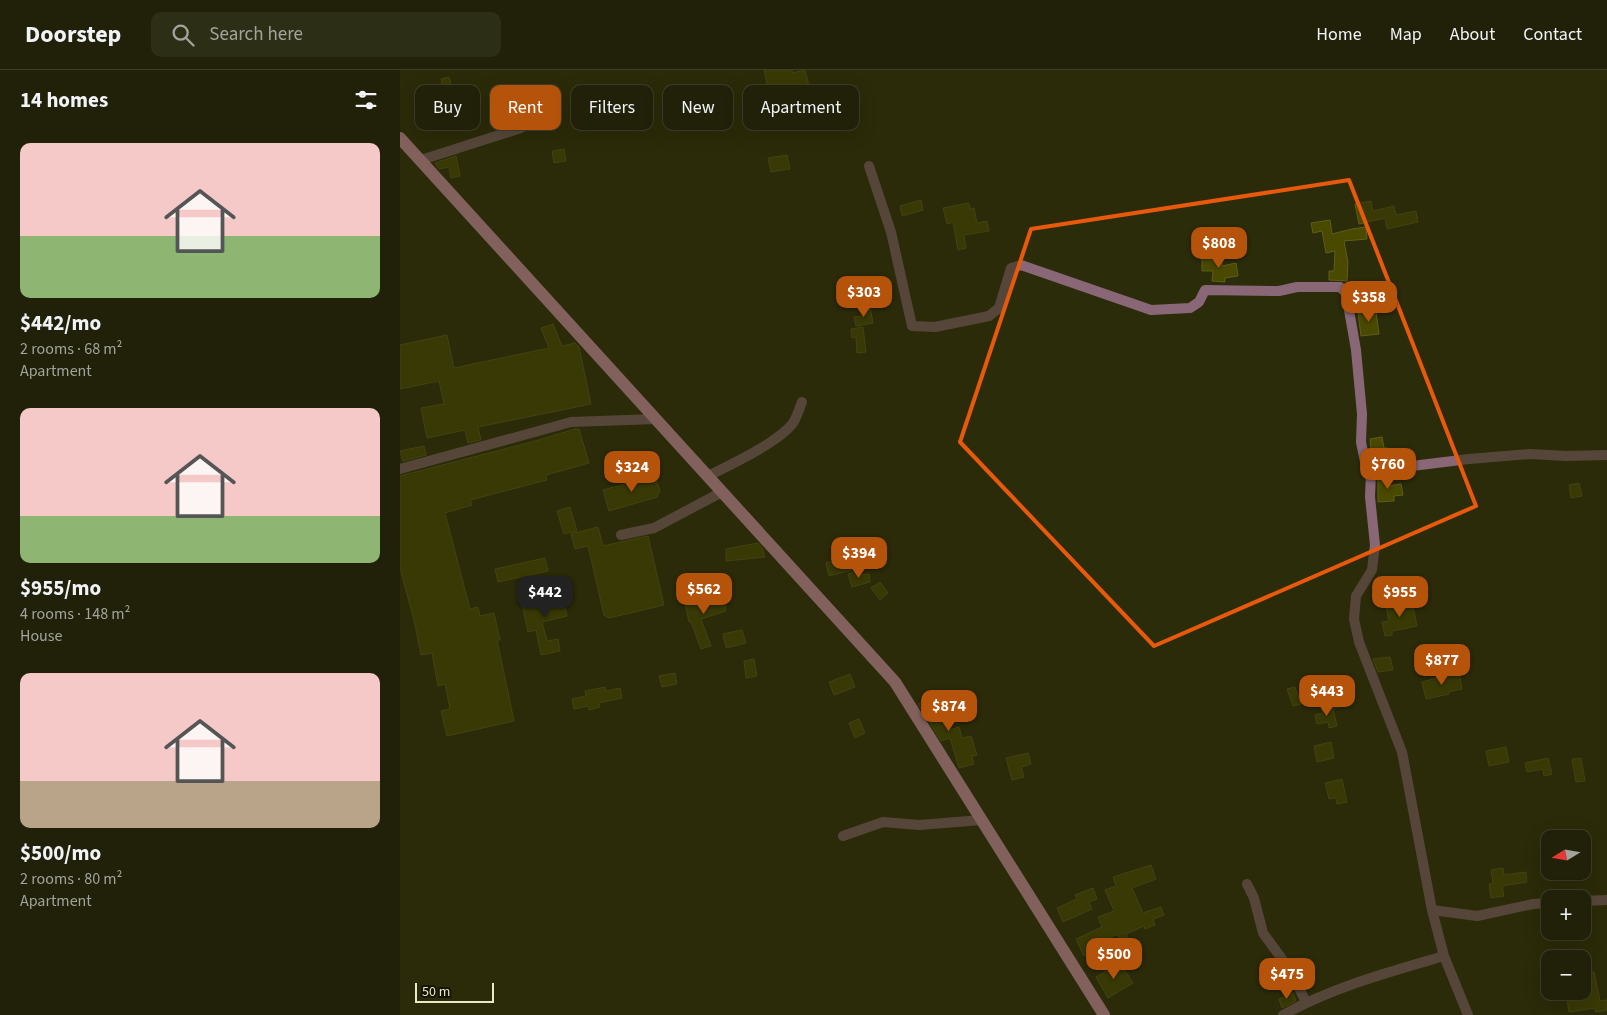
<!DOCTYPE html>
<html lang="en">
<head>
<meta charset="utf-8">
<style>
	body { margin:0; font-family:"Source Sans 3",sans-serif; background:#2d2e16; color:#f1f3f6; height:100vh; display:flex; flex-direction:column; font-size:19px; white-space:nowrap }
	* { box-sizing:border-box; margin:0 }
	p { font-size:16px; color:#a2a39c }
	.icon { flex:none; width:28px; height:28px; fill:none; stroke:currentColor; stroke-width:2; stroke-linecap:round; stroke-linejoin:round }
	.map { position:relative; flex:1; overflow:hidden }
	.drawer { display:flex; flex-direction:column; background:#202108; width:400px }
	.drawer>* { flex:none }
	.banner { position:absolute; left:15px; top:15px; width:475px; height:45px; display:flex; gap:10px }
	.needle { width:32px; rotate:259deg }
	.fabs { position:absolute; left:1141px; top:760px; display:grid; gap:10px }
	.fabs a { display:grid; place-items:center; width:50px; height:50px; border-radius:10px; background:#202108; box-shadow:0 5px 20px #0002,0 0 0 1px #3d3e29; font-size:25px }
	.scale { position:absolute; left:15px; bottom:12px; width:79px; box-sizing:border-box; padding-left:5px; border:2px solid #e8e9c9; border-top:0; font-size:14px; line-height:18px; white-space:nowrap; color:#e8e9c9; -webkit-text-stroke:4px #141400; paint-order:stroke }
	.price { position:absolute; translate:-50% -42px; padding:0 11px; border-radius:10px; background:#b45309; color:#fff; font-size:16px; line-height:32px; filter:drop-shadow(0 1px 2px #0008) }
	.price::after { content:''; position:absolute; left:50%; top:30px; width:15px; height:11px; margin-left:-8px; background:inherit; clip-path:polygon(0 0,100% 0,50% 100%) }
	.price.current { background:#222; color:#fff }
	ul { padding:0; list-style:none }
	li { display:grid; align-content:center; gap:10px; height:265px; padding:0 20px }
	li span { display:grid; place-items:center; height:155px; border-radius:10px; color:#555 }
	li>.icon { margin-inline-start:auto }
	span .icon { width:90px; height:90px; fill:#fffc; stroke-width:1 }
	li b { font-size:21px }
	h2 { display:flex; justify-content:space-between; align-items:center; height:60px; padding:0 20px; font-size:21px }
	.tag { padding:0 18px; border-radius:10px; background:#202108; box-shadow:0 5px 20px #0002,0 0 0 1px #3d3e29; font-size:18px; line-height:45px }
	.tag.current { background:#b45309; color:#fff }
	header { display:flex; align-items:center; gap:30px; box-sizing:border-box; height:70px; padding:0 25px; background:#202108; border-bottom:1px solid #3d3e29 }
	header strong { font-size:24px }
	nav { display:flex; gap:28px; margin-inline-start:auto; font-size:18px }
	.search { width:350px; height:45px; background:#2d2e16; display:flex; align-items:center; gap:12px; box-sizing:border-box; padding:0 18px; border-radius:10px; color:#a2a39c; font-size:19px }
	main { display:flex; flex:1; min-height:0 }
	.map>svg:first-child { display:block }
	.building { fill:#494900; stroke:#5e5e1e }
	.lines { fill:none; stroke-linecap:round; stroke-linejoin:round }
	.minor { stroke:#896777; stroke-width:10 }
	.major { stroke:#eaa3c4; stroke-width:12 }
	.marked { fill:none; stroke:#e8590c; stroke-width:4; stroke-linejoin:round }
</style>
</head>
<body>
<header>
<strong>Doorstep</strong>
<div class="search"><svg class="icon" aria-label="search" viewBox="0 0 24 24"><circle cx="10" cy="10" r="6"/><path d="M15 15l6 6"/></svg>Search here</div>
<nav><a>Home</a><a>Map</a><a>About</a><a>Contact</a></nav>
</header>
<main>
<section class="drawer">
<h2>14 homes<svg class="icon" aria-label="filters" viewBox="0 0 24 24"><path d="M4 7h16M4 17h16"/><circle cx="9" cy="7" r="2"/><circle cx="15" cy="17" r="2"/></svg></h2>
<ul>
<li><span style="background:linear-gradient(#f6c9c9 60%,#8fb573 0)"><svg class="icon" aria-label="home" viewBox="0 0 24 24"><path d="M3 11l9-7 9 7M6 9v11h12V9"/></svg></span><div><b>$442/mo</b><p>2 rooms · 68 m²</p><p>Apartment</p></div></li>
<li><span style="background:linear-gradient(#f6c9c9 70%,#8fb573 0)"><svg class="icon" aria-label="home" viewBox="0 0 24 24"><path d="M3 11l9-7 9 7M6 9v11h12V9"/></svg></span><div><b>$955/mo</b><p>4 rooms · 148 m²</p><p>House</p></div></li>
<li><span style="background:linear-gradient(#f6c9c9 70%,#b9a48a 0)"><svg class="icon" aria-label="home" viewBox="0 0 24 24"><path d="M3 11l9-7 9 7M6 9v11h12V9"/></svg></span><div><b>$500/mo</b><p>2 rooms · 80 m²</p><p>Apartment</p></div></li>
</ul>
</section>
<div class="map">
<svg width="1207" height="945" viewBox="0 0 1207 945">
	<rect width="100%" height="100%" fill="#2b2c0a"/>
	<path class="building" d="M364,0H392V3L405,0L409,16L387,21L389,30L380,32L381,36L372,38Z
		M49,7L53,22L44,24L41,9Z
		M191,28L194,44L175,46L174,38L182,36L181,30Z
		M164,79L166,91L154,93L152,81Z
		M387,85L390,99L371,102L368,88Z
		M56,86L60,106L51,108L49,97L39,99L35,93Z
		M521,130L523,140L502,146L500,136Z
		M971,131L973,141L994,136L996,145L1016,141L1018,152L987,159L985,148L959,154L955,134Z
		M569,133L570,139L574,138L577,153L587,151L589,161L564,165L566,178L558,180L553,152L547,154L543,138Z
		M930,150L932,164L952,159L966,157L967,169L944,171L948,192L947,211L929,210V201H934L935,181L926,183L922,161L913,163L911,153Z
		M810,186V190L822,191V196L836,193L838,206L825,208V212L812,211L813,201H802V187Z
		M470,237L473,253L456,256L454,247L463,246L462,238Z
		M976,241L979,264L961,266L958,243Z
		M153,254L162,276L175,273L179,277L191,334L78,357L81,370L68,373L65,360L27,368L21,338L44,334L39,311L0,319V275L47,265L54,298L149,278L141,258Z
		M463,257L466,282L457,283L456,267L452,268L451,259Z
		M175,359H179L189,393L146,405L147,410L70,430L72,435L45,443L70,539L78,537L80,546L94,543L100,570H97L114,651L47,666L41,641L50,639L45,614L38,616L32,583L21,585L14,550L0,498V406L139,370Z
		M982,367L984,378H988L989,386L972,389L970,369Z
		M24,376L26,385L3,391L0,381Z
		M255,406L260,421L257,427L209,441L203,420Z
		M978,407H988V416L1001,414L1003,425L994,426V431L978,432Z
		M1179,413L1182,426L1171,428L1169,415Z
		M170,437L177,461L164,464L157,441Z
		M198,457L203,476L248,466L264,535L209,548L204,545L188,476L175,479L171,464Z
		M358,473L362,478L365,487L326,491V479Z
		M448,487L452,500L429,506L426,493Z
		M145,488L148,501L98,512L95,499Z
		M458,501L460,505L469,504L470,512L452,517L448,504Z
		M480,512L488,523L480,530L471,518Z
		M160,517L167,546L142,552L147,571L158,569L160,581L141,585L136,560L128,562L122,534L150,528L148,520Z
		M323,524L326,541L301,549L311,576L301,579L291,552H289L285,533Z
		M1012,531L1017,556L992,561V565L985,566L982,552L989,551L986,536Z
		M342,560L346,573L326,578L323,564Z
		M990,587L993,600L978,602L973,589Z
		M354,589L357,606L346,608L344,591Z
		M1059,602L1062,619L1048,622L1049,624L1026,629L1022,612Z
		M275,603L277,614L262,617L259,606Z
		M450,604L455,617L434,625L429,612Z
		M940,614L944,636L934,638L929,616Z
		M205,617L206,621L220,618L222,628L199,633L200,637L189,640L188,636L174,639L172,629L186,626L185,621Z
		M895,617L901,634L893,636L887,619Z
		M537,625L550,660L559,657L562,668L571,666L577,685L572,686L574,694L559,698L550,668L541,671L518,634Z
		M932,635L937,656L929,658L928,652L917,654L915,645L923,643L921,637Z
		M459,649L465,663L455,668L449,653Z
		M931,672L934,688L917,692L914,676Z
		M1106,677L1109,692L1089,696L1086,681Z
		M628,683L631,694L621,697L624,707L612,710L606,688Z
		M1148,688L1152,704L1144,706L1143,699L1127,702L1125,693Z
		M1181,688L1185,711L1176,712L1172,689Z
		M942,709L947,732L937,734L936,728L929,729L925,713Z
		M751,795L756,809L732,818L743,843L761,837L764,845L753,849L755,855L745,859L744,856L726,864L733,879L726,882L718,864L689,876L692,883L684,886L676,869L702,857L698,847L714,841L705,820L716,816L713,807Z
		M1103,798L1104,805L1126,802L1127,812L1102,816L1104,826L1091,828L1089,814L1093,813L1091,800Z
		M693,818L697,829L689,832L692,839L663,852L657,838L677,829L675,825Z
		M720,893L733,913L708,928L696,907Z
		M1194,902L1200,931L1207,930V940L1196,942L1195,938L1169,942L1167,929L1183,927L1182,916L1186,915L1184,904Z
		M893,923L896,931L882,938L879,929Z"/>
	<g class="lines">
		<path class="minor" d="M21,90L121,58
			M469,96L491,162L512,256L535,257L589,246L599,238L611,198L621,195L751,240L790,238L799,232L805,220L879,221L897,217H940L946,223L956,280L962,344L961,372L965,392L971,401L1069,389L1130,384L1166,386L1207,385
			M0,399L171,352L256,349
			M971,401L970,427L975,475L972,500L956,526L954,549L959,572L1002,682L1032,840L1077,846L1133,834L1150,833
			M308,406C330,395 379,372 393,353C397,347 399,339 402,332
			M221,465L254,458L322,422
			M443,766L483,752L519,755L582,750
			M847,814L854,828L863,863L890,900L906,932
			M1182,831L1207,830
			M1032,840L1044,886L1068,945
			M883,945C933,917 989,902 1044,886"/>
		<path class="major" d="M0,68L495,612L704,945"/>
	</g>
	<path d="M0 0H1207V945H0ZM949,110L1076,436L754,576L560,372L631,159Z" fill="#2b2c0a" fill-opacity=".55" fill-rule="evenodd"/>
	<path class="marked" d="M949,110L1076,436L754,576L560,372L631,159Z"/>
</svg>
<div class="fabs">
<a><svg class="needle" viewBox="-14 -14 28 28"><path d="M0-13l5 13h-10z" fill="#e53935"/><path d="M0 13l5-13h-10z" fill="#a2a39c"/></svg></a>
<a>+</a>
<a>−</a>
</div>
<div class="scale">50 m</div>
<b class="price" style="left:819px;top:199px">$808</b>
<b class="price" style="left:464px;top:248px">$303</b>
<b class="price" style="left:969px;top:253px">$358</b>
<b class="price" style="left:988px;top:420px">$760</b>
<b class="price" style="left:232px;top:423px">$324</b>
<b class="price" style="left:459px;top:509px">$394</b>
<b class="price" style="left:304px;top:545px">$562</b>
<b class="price current" style="left:145px;top:548px">$442</b>
<b class="price" style="left:1000px;top:548px">$955</b>
<b class="price" style="left:1042px;top:616px">$877</b>
<b class="price" style="left:927px;top:647px">$443</b>
<b class="price" style="left:549px;top:662px">$874</b>
<b class="price" style="left:714px;top:910px">$500</b>
<b class="price" style="left:887px;top:930px">$475</b>
<div class="banner">
<a class="tag">Buy</a>
<a class="tag current">Rent</a>
<a class="tag">Filters</a>
<a class="tag">New</a>
<a class="tag">Apartment</a>
</div>
</div>
</main>
</body>
</html>
